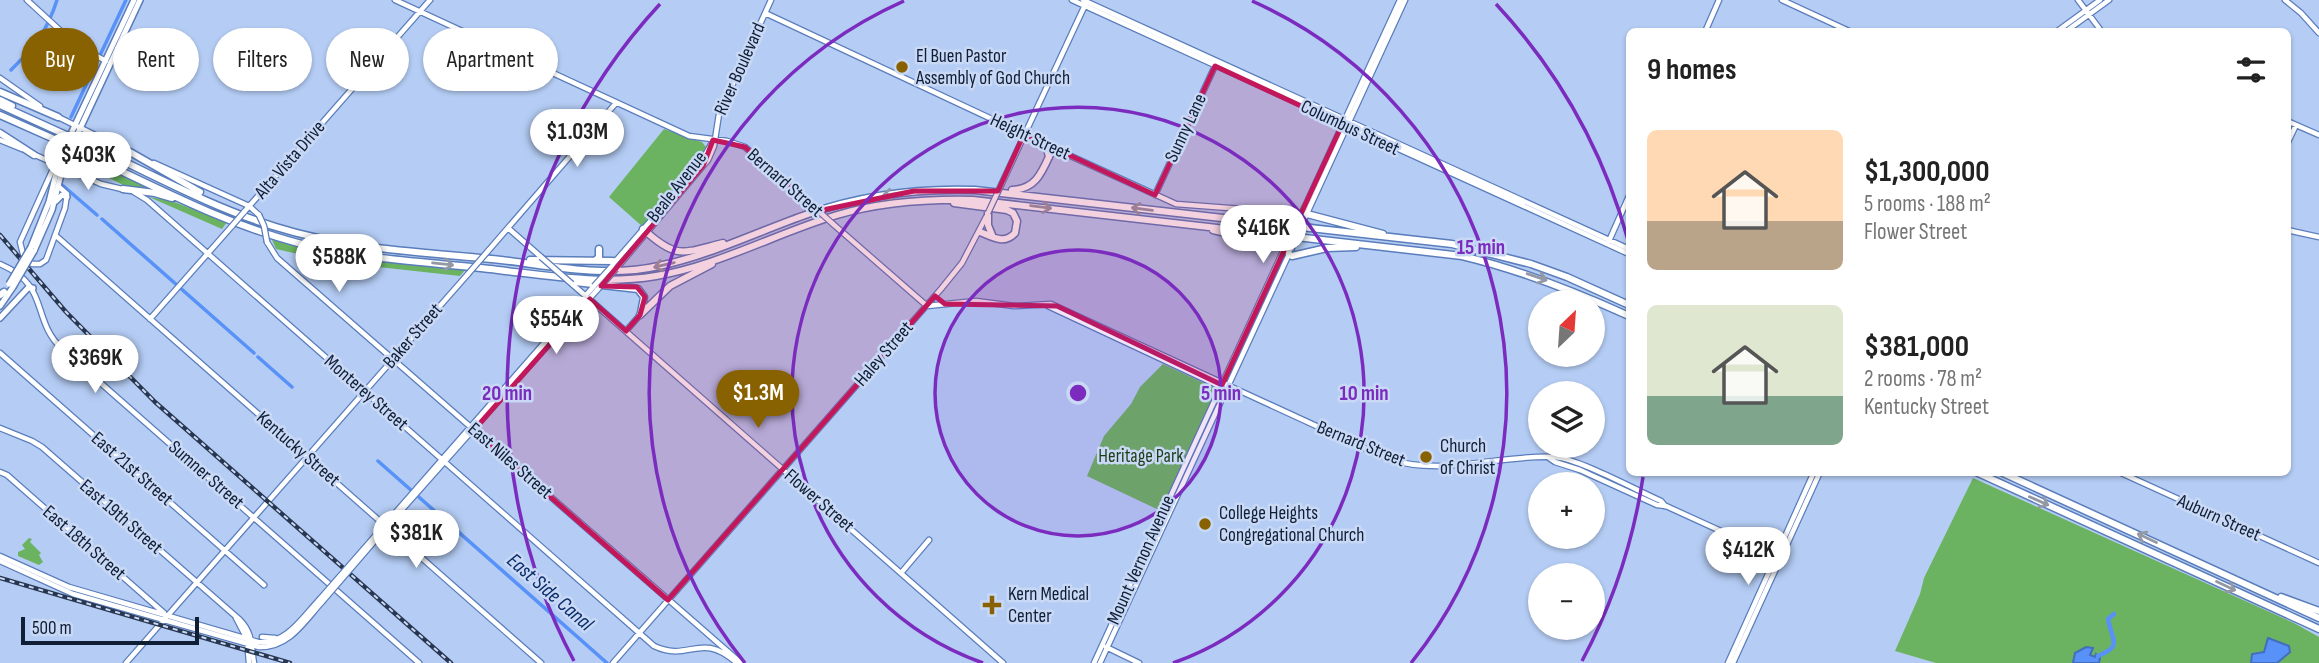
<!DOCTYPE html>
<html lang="en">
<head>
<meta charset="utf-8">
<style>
	body { margin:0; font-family:"Sofia Sans Condensed",sans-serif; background:#f6f6f6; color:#222; height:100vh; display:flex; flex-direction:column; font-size:26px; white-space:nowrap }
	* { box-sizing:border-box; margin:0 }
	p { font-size:23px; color:#767676 }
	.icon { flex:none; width:38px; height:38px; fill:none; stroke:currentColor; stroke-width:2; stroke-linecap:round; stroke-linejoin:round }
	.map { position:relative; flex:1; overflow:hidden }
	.sheet { position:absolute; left:1626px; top:28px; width:665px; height:448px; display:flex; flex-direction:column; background:#fff; border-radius:10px; box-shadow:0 2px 5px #0004 }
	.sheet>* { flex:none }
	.guide { position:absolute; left:21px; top:28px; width:665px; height:63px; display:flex; gap:14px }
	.needle { width:46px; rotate:25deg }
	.fabs { position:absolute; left:1528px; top:290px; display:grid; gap:14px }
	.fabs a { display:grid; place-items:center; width:77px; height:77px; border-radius:50%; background:#fff; box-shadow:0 2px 5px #0004; font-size:35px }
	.scale { position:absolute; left:21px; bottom:18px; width:178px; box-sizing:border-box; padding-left:7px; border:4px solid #0f1d35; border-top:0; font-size:19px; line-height:24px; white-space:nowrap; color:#0f1d35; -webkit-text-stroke:5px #c9d9f5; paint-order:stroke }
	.price { position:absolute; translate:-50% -60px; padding:0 16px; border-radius:24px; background:#fff; color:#222; font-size:23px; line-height:46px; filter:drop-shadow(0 2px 4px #0008) }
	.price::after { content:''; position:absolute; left:50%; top:42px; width:21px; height:16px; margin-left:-10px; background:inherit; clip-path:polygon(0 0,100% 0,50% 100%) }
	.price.current { background:#886100; color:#fff }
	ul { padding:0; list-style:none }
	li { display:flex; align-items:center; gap:21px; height:175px; padding:0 21px }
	li span { display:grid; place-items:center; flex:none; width:196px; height:140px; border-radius:10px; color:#555 }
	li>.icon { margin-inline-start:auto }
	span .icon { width:84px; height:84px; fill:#fffc; stroke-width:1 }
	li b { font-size:30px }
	h2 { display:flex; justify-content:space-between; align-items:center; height:84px; padding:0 21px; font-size:30px }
	.pill { padding:0 24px; border-radius:32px; background:#fff; box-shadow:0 2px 5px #0004; font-size:24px; line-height:63px }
	.pill.current { background:#886100; color:#fff }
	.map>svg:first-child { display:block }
	.green { fill:#6bb360 }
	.water { fill:#5891f7; stroke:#426ebd; stroke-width:2 }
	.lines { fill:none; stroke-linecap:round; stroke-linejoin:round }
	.canal { stroke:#5891f7; stroke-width:3.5 }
	.river { stroke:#5891f7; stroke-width:4.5 }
	.secondary-casing { stroke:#5a7dbb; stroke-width:7 }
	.primary-casing { stroke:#5a7dbb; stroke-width:8 }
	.highway-casing { stroke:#5a7dbb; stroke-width:9 }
	.secondary { stroke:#fff; stroke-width:4.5 }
	.primary { stroke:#fff; stroke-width:5 }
	.highway { stroke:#fff; stroke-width:6 }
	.rail-casing { stroke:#283751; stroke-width:4.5 }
	.rail { stroke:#c9d9f5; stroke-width:2; stroke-dasharray:5; stroke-linecap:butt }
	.secondary-bridge-casing { stroke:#5a7dbb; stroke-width:7; stroke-linecap:butt }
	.primary-bridge-casing { stroke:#5a7dbb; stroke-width:8; stroke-linecap:butt }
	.highway-bridge-casing { stroke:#5a7dbb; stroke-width:9; stroke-linecap:butt }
	.secondary-bridge { stroke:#fff; stroke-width:4.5 }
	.primary-bridge { stroke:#fff; stroke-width:5 }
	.highway-bridge { stroke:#fff; stroke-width:6 }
	.oneway { stroke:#9399a4 }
	.marked { fill:#c2185b; fill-opacity:0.2; stroke:#c2185b; stroke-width:5; stroke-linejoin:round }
	.ring { fill:none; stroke:#7b2cbf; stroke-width:3.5 }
	.poi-dot { fill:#886100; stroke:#c9d9f5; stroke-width:2.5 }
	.labels { text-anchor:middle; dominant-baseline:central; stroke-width:5; stroke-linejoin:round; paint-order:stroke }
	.poi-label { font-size:19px; fill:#0f1d35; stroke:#c9d9f5; text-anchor:start }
	.street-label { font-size:19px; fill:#0f1d35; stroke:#c9d9f5 }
	.park-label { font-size:19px; fill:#1c3e16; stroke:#c9d9f5 }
	.water-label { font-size:21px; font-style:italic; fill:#0a2d6b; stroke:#c9d9f5 }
	.centre { fill:#7b2cbf; stroke:#c9d9f5; stroke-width:3.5 }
	.ring-label { font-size:21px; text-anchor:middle; font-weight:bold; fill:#7b2cbf; stroke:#c9d9f5; stroke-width:5; stroke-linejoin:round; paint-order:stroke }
</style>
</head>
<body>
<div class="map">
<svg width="2319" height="663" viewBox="0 0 2319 663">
	<rect width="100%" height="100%" fill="#b5cdf5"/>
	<path class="green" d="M664,129L702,142L706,147L696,167L643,227L609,197Z
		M77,154L158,191L123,185L74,160Z
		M149,197L169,200L227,222L222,229Z
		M272,240L337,255L466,269L460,276L333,262L276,249Z
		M1163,364L1217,389L1161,511L1087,476L1104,436L1131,404L1140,387Z
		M1973,478L2294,623L2319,637V663H1936L1895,651L1920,594L1924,578Z
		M29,538L32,539L30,542L41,553L39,555L43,562L39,565L18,556V552L25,549L22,545Z"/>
	<path class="water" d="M2268,638L2289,646L2290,652L2277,663H2251L2252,654L2264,652Z
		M2086,647L2093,648L2090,655L2095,657L2096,654L2100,658L2099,663H2073L2075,653Z"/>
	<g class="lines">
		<path class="canal" d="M11,70C34,47 47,32 57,0
			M71,117L126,0
			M61,184L97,215
			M102,219L254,353
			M258,357L292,387
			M378,461L607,663"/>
		<path class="river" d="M2098,656C2123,646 2112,641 2108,619L2114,614"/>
		<defs>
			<path id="secondary" d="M27,0L76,45L106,61
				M395,0L689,136L727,141L745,147L813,206
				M1072,0L1629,254
				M1083,0L1629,249
				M1782,0L1851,32
				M2078,0L2102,32
				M2285,0L2301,13L2319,33
				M765,13L1043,143
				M1705,32L1719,0
				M2056,32L2100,0
				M2065,32L2109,0
				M0,78L40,106
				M56,116L130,152
				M2287,121L2319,135
				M0,140L22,149
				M2287,144L2296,125
				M1051,147L1176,204L1307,214
				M33,154L101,184L126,190
				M154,163L249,206L259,215
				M57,165L53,169L20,242L23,254L32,264H40L46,260L65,208L67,194L58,186
				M74,172L70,164L82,138L94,136
				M1002,183L1086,3
				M134,192L147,200L654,646C691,663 699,630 737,663
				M1155,195L1215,66
				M244,212L430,0
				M1301,215L1400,0
				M1303,222L1405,0
				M833,224L927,306L976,301L1014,306L1051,304L1388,459C1444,477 1499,454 1555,457C1579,459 1636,490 1661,501L1665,506
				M508,228L541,257
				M2287,230L2319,237
				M55,235L541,663
				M1609,241L1629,196
				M267,242L277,258L741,663
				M488,251L616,103
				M0,264C51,286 30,318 62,349L419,663
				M613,264L700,164L713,141
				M616,269L708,160L714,146L719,114L771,0
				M572,284L1003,663
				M1048,306L1217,385H1221
				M150,319L232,226
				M626,331L640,315
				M0,353L264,585
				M0,428L32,441L42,447L240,620C253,633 251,647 254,663
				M1549,458L1555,462L1580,470L1657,505L1666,506L1782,559
				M0,472L7,475L164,613
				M2119,472L2319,563
				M389,520L594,286
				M391,522L598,289
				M0,556L69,587L258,642C286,645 302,618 319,600
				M0,561L73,594L259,647C289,648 304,622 322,602
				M901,573L929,540
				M236,618L247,639L249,663
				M262,637L275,638
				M1106,647L1139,663
				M126,663L468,274
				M613,663L941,289L962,263L986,217
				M1094,663L1285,247
				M1100,663L1289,254
				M1728,663L1814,472
				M1733,663L1820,472"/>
			<path id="primary" d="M56,201L62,195L67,197
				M31,247L49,202L60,157L134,0
				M34,251L52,210L64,163L140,0
				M0,306L13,287
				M0,318L28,288H33"/>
			<path id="highway" d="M0,92L58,117
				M0,100L12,106
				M0,105L66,135
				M0,115L63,143
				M0,133L34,155
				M83,142C146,171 210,207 276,227C349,250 426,252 501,260C553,266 607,278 659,266C711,255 759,231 808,214C862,195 918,188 975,190L1452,244L1531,264L1567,277L1629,305
				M1043,143L1047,148L1049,157
				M79,151C150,184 222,223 298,243C363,260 432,262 498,270C550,276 603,285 656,276C717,266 777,233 837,215C881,202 927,199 973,200L1462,256C1521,270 1574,291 1629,316
				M130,152L200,192
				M123,189L155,193L172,198
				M1012,190C1038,189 1043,169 1053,148
				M954,203L1007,210L1013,213L1017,221L1015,233C1004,245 993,237 980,232
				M988,213V225L992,235
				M1307,214L1383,234
				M1242,217H1261L1292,213
				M643,229C677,260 682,253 723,243
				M1213,230L1269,243L1286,249L1291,248
				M1287,244L1289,254L1292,256L1327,248L1356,247
				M530,260L613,261
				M595,261L599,257V249
				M575,282L638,289L644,297L641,313
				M0,295L4,292
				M640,315L670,286L712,264
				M1976,472L2319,629
				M2001,472L2319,618
				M2281,597L2319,611"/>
		</defs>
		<use href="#secondary" class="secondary-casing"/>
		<use href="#primary" class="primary-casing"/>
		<use href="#highway" class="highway-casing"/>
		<use href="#secondary" class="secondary"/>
		<use href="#primary" class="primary"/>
		<use href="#highway" class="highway"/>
		<defs>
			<path id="rail" d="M0,235L66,312L155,402L451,663
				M0,578L290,663"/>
		</defs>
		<use href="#rail" class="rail-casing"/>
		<use href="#rail" class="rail"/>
		<defs>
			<path id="secondary-bridge" d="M813,206L833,224
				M988,213L1002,183
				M259,215L264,226L267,242
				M232,226L244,212
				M1287,243L1298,221
				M1293,245L1303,222
				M541,257L572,284
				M468,274L488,251
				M594,286L612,266
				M598,289L616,269
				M319,600L389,520
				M322,602L391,522"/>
			<path id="primary-bridge" d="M9,284L31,247
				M13,287L34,251"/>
			<path id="highway-bridge" d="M66,135L83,142
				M63,143L79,151"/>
		</defs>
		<use href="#secondary-bridge" class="secondary-bridge-casing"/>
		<use href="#primary-bridge" class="primary-bridge-casing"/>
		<use href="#highway-bridge" class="highway-bridge-casing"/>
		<use href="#secondary-bridge" class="secondary-bridge"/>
		<use href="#primary-bridge" class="primary-bridge"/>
		<use href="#highway-bridge" class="highway-bridge"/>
	</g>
	<defs><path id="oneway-shaft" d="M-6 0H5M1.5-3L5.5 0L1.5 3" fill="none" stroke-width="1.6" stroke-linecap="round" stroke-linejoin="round" transform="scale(1.75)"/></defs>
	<g class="oneway">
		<use href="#oneway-shaft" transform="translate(893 194) rotate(172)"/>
		<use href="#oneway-shaft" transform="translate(1041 207) rotate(7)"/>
		<use href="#oneway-shaft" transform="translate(1142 209) rotate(-173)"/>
		<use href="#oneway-shaft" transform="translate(443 264) rotate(6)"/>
		<use href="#oneway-shaft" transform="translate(664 265) rotate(167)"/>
		<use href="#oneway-shaft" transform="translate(1537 277) rotate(19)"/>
		<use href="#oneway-shaft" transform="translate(2039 501) rotate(24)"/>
		<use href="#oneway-shaft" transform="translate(2147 538) rotate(-155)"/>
		<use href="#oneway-shaft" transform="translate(2226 586) rotate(25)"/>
	</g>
	<path class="marked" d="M1215,66L1342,125L1222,385L1057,306L945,304L935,296L668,600L474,430L590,299L626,331L640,315L645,297L637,287L601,286L703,166L713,140L745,147L818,211L914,191H998L1024,134L1155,195Z"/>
	<circle cx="1078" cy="393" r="143" fill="#7b2cbf" fill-opacity=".12"/>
	<g class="ring">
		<circle cx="1078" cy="393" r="143"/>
		<path d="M983 663A286 286 0 1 1 1173 663"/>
		<path d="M745 663A429 429 0 0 1 904 1M1252 1A429 429 0 0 1 1411 663"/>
		<path d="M1643 477A571 571 0 0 1 1582 661M574 661A571 571 0 0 1 660 4M1496 4A571 571 0 0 1 1628 240"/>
	</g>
	<g class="poi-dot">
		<circle cx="902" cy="67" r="7"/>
		<circle cx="1426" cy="457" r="7"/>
		<circle cx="1205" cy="524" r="7"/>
		<path d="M988.5 594.5h7v7h7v7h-7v7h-7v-7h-7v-7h7z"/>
	</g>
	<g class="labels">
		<g class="poi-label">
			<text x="916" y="56">El Buen Pastor<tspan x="916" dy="22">Assembly of God Church</tspan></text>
			<text x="1440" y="446">Church<tspan x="1440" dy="22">of Christ</tspan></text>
			<text x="1219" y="513">College Heights<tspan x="1219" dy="22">Congregational Church</tspan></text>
			<text x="1008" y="594">Kern Medical<tspan x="1008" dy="22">Center</tspan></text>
		</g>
		<g class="street-label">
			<text transform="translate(740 69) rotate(-66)">River Boulevard</text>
			<text transform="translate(1186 128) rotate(-65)">Sunny Lane</text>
			<text transform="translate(1350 128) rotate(25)">Columbus Street</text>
			<text transform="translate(1030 137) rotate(25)">Height Street</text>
			<text transform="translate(290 160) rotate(-49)">Alta Vista Drive</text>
			<text transform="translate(785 183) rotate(41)">Bernard Street</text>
			<text transform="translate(677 187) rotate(-52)">Beale Avenue</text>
			<text transform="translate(413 336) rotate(-49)">Baker Street</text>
			<text transform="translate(884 354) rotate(-49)">Haley Street</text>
			<text transform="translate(366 393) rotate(41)">Monterey Street</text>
			<text transform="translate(1361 444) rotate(22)">Bernard Street</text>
			<text transform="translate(298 449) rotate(41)">Kentucky Street</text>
			<text transform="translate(510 461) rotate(41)">East Niles Street</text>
			<text transform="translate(132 469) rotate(41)">East 21st Street</text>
			<text transform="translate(206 475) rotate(41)">Sumner Street</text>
			<text transform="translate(819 501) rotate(41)">Flower Street</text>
			<text transform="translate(121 517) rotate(41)">East 19th Street</text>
			<text transform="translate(2219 518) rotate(24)">Auburn Street</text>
			<text transform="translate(84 543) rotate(41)">East 18th Street</text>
			<text transform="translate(1141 560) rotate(-66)">Mount Vernon Avenue</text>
		</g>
		<g class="park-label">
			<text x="1141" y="456">Heritage Park</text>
		</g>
		<g class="water-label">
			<text transform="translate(550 592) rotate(41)">East Side Canal</text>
		</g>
	</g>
	<circle cx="1078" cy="393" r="10" class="centre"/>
	<g class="ring-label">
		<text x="1481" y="254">15 min</text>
		<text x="1221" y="400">5 min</text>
		<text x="1364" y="400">10 min</text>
		<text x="507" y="400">20 min</text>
	</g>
</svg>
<div class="fabs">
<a><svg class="needle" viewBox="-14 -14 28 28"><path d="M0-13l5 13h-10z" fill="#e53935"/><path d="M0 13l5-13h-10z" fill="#767676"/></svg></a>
<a><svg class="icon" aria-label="layers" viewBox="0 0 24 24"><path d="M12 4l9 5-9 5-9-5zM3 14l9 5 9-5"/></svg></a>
<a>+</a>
<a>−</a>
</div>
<div class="scale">500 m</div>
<b class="price" style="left:577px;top:169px">$1.03M</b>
<b class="price" style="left:88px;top:192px">$403K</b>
<b class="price" style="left:1263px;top:265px">$416K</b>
<b class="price" style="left:339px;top:294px">$588K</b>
<b class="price" style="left:556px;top:356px">$554K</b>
<b class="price" style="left:95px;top:395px">$369K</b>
<b class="price current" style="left:758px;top:430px">$1.3M</b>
<b class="price" style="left:416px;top:570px">$381K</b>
<b class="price" style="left:1748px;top:587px">$412K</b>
<div class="guide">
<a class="pill current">Buy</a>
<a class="pill">Rent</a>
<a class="pill">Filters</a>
<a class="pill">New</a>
<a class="pill">Apartment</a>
</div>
<section class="sheet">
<h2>9 homes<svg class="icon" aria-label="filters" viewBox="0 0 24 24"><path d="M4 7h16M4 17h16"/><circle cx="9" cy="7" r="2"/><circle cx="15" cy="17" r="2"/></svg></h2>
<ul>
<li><span style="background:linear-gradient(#ffd9b3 65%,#b9a48a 0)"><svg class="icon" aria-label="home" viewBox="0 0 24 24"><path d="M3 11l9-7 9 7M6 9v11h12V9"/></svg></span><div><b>$1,300,000</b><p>5 rooms · 188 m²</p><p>Flower Street</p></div></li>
<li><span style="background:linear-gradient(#dfe7d0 65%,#7fa58c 0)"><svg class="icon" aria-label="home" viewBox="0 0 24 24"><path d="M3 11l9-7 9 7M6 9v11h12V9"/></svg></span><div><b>$381,000</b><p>2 rooms · 78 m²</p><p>Kentucky Street</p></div></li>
</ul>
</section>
</div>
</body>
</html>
